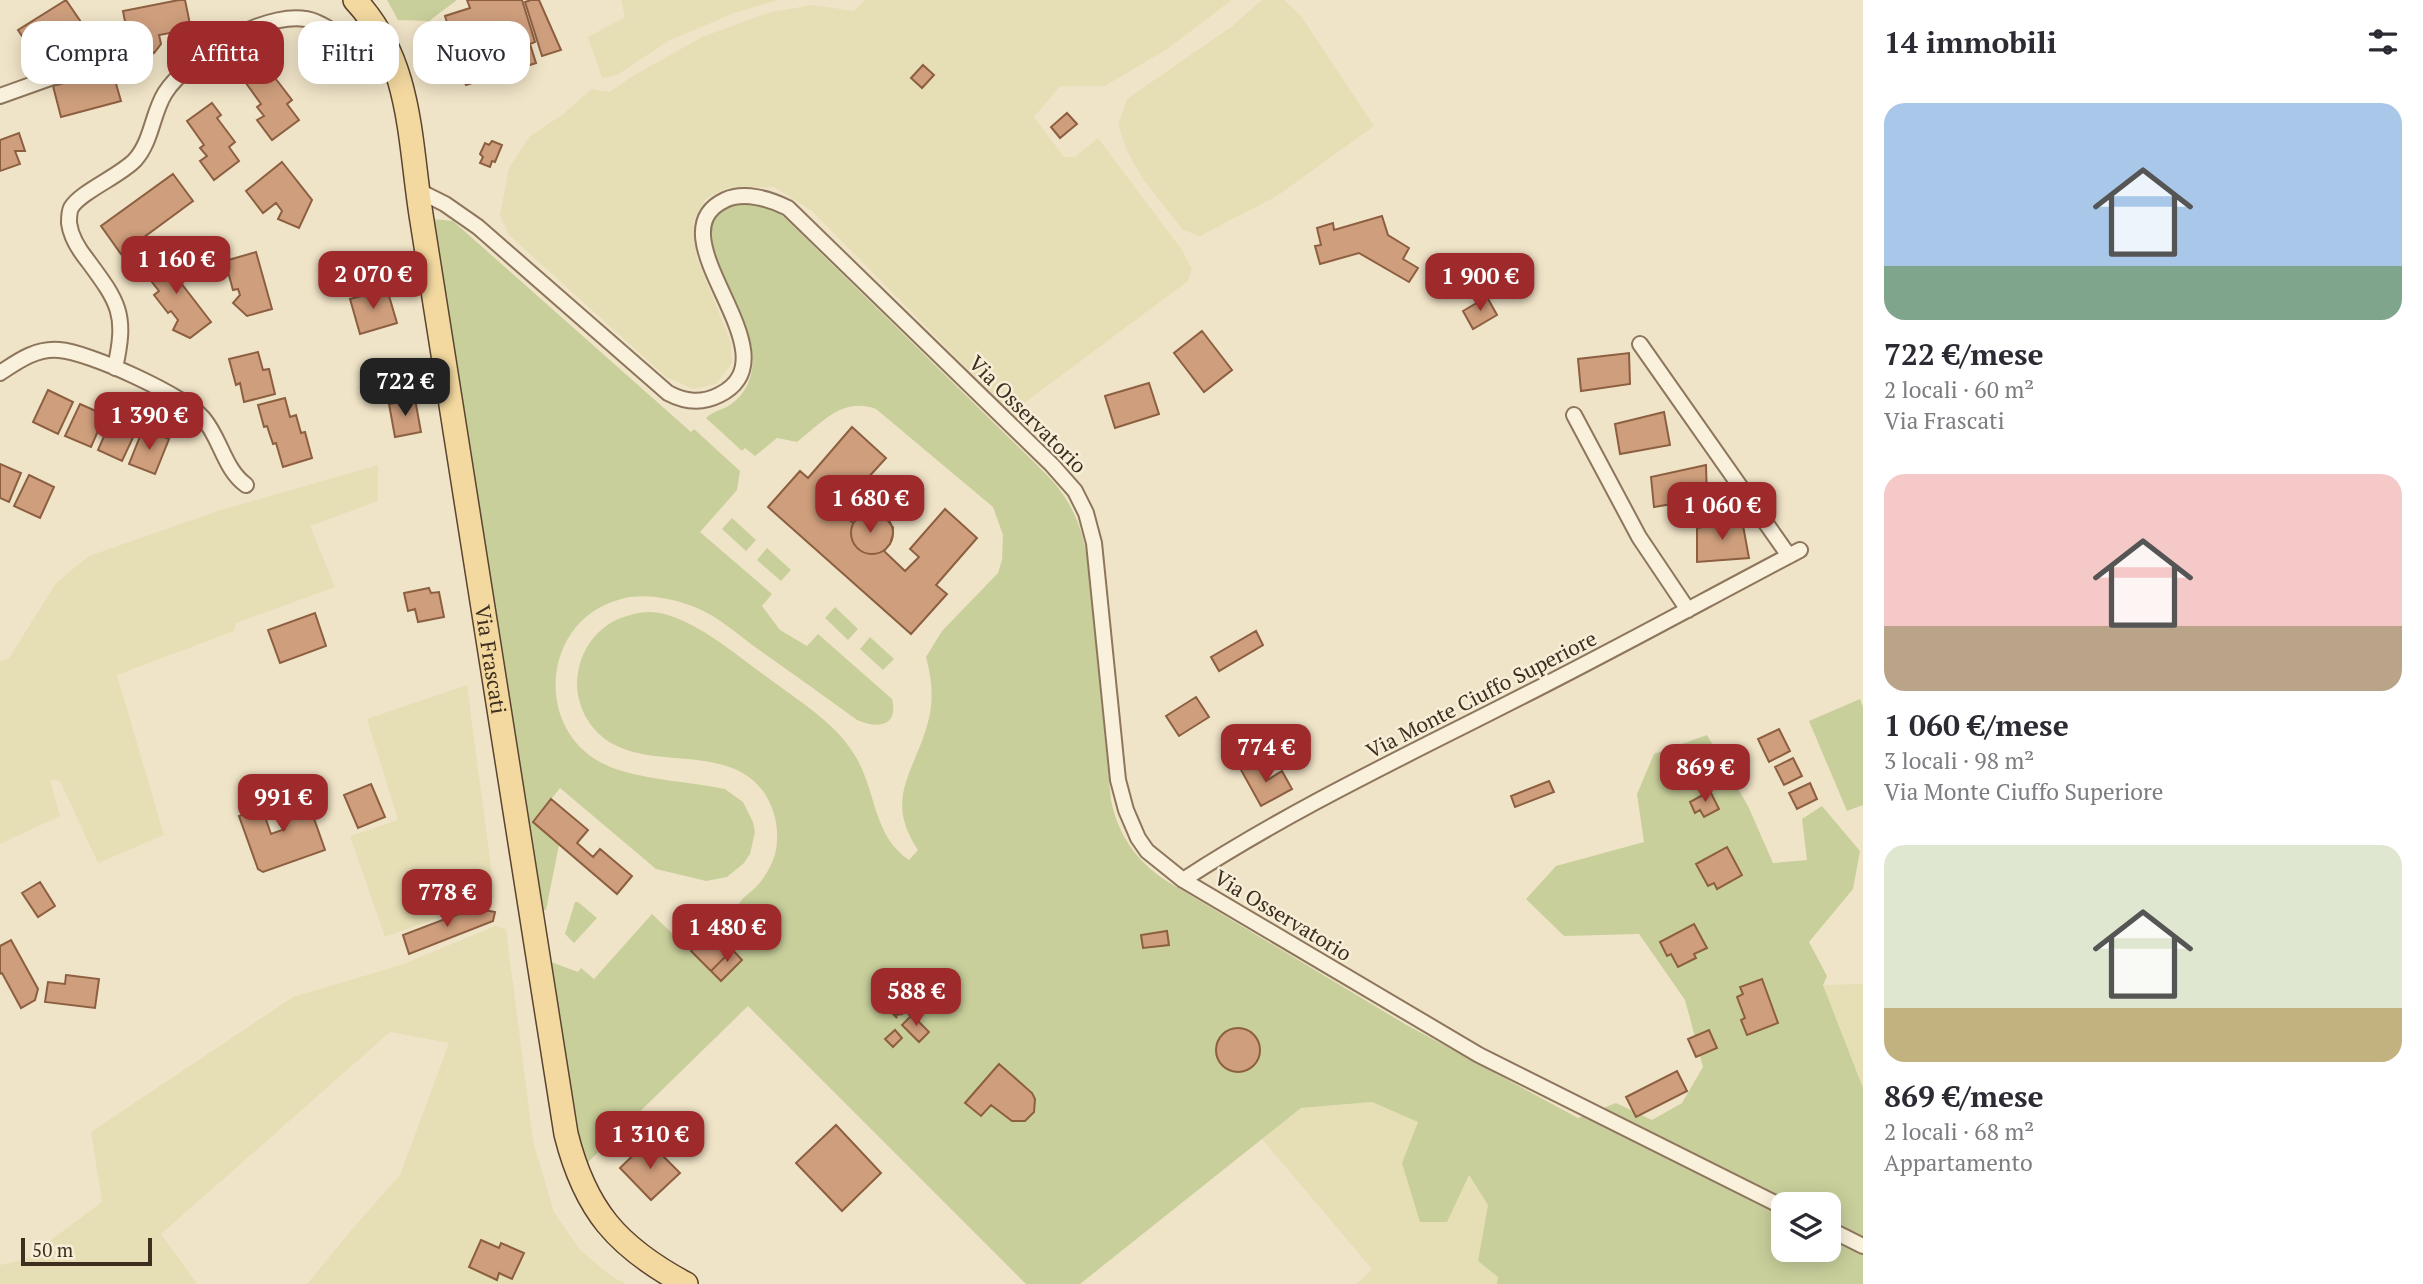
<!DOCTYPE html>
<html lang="it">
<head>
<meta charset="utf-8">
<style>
	body { margin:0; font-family:"PT Serif",serif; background:#f2f2f3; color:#2b2b33; height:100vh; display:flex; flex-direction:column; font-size:26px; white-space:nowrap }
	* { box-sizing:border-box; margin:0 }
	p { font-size:23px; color:#7c7c81 }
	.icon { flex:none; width:38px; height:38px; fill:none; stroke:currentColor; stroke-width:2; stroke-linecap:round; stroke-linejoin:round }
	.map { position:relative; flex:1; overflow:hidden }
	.drawer { display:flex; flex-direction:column; background:#fff; width:560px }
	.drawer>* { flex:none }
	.top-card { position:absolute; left:21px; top:21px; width:665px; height:63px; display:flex; gap:14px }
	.fabs { position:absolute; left:1771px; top:1192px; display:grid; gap:14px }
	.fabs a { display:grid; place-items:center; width:70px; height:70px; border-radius:14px; background:#fff; box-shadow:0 4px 18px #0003; font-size:35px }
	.scale { position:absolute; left:21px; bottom:18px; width:131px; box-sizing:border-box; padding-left:7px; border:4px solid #3d2e20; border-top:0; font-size:19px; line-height:24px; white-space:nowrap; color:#3d2e20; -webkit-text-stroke:5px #f7eed8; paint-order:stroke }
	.price { position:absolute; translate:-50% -60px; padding:0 16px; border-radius:14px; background:#9e2a2b; color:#fff; font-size:23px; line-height:46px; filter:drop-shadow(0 2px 4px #0008) }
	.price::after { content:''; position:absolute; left:50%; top:42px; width:21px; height:16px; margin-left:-10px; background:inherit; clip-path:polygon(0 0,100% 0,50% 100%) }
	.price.current { background:#222; color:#fff }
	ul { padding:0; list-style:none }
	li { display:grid; align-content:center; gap:14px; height:371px; padding:0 21px }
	li span { display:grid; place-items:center; height:217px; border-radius:21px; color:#555 }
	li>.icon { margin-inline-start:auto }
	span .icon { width:126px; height:126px; fill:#fffc; stroke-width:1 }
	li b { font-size:30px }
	h2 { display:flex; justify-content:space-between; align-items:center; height:84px; padding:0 21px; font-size:30px }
	.pill { padding:0 24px; border-radius:21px; background:#fff; box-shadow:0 4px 18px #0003; font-size:24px; line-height:63px }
	.pill.current { background:#9e2a2b; color:#fff }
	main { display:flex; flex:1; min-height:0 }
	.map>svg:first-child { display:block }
	.farmland { fill:#e6deb5 }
	.green { fill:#c9cf9b; fill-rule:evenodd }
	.building { fill:#cf9f7d; stroke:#8d5f41; stroke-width:2 }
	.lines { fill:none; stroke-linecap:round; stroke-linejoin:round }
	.minor-casing { stroke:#8d765c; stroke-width:18 }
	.primary-casing { stroke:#5b4430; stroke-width:26 }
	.minor { stroke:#faf1dc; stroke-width:14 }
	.primary { stroke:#f3d9a0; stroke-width:23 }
	.labels { text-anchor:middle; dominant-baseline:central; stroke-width:5; stroke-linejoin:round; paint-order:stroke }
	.street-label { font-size:21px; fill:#3d2e20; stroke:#f7eed8 }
</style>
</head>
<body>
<main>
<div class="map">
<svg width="1863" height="1284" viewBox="0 0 1863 1284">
	<rect width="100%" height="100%" fill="#f0e4c8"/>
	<path class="farmland" d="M621,0H779L737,12L670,40L617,75L602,78L588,37L625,17Z
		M865,0H1232L1167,49L1105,86H1060L1034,117L1064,157H1075L1098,138L1182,250L1192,269L1188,281L1011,413L812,211L774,187L727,188L705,199L693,223L697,258L731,343L732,363L716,384L693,389L666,377L509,235L500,215L509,168L529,137L562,115L592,89L610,92L631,77L702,37L771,12L813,5L854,11Z
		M1262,0H1284L1301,16L1374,126L1277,196L1200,236L1183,230L1143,179L1127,151L1118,124L1127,99L1231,27Z
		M378,465V501L310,526L335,587L236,623L234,631L117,675L164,835L98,863L60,781L50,780L60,816L0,844V662L9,658L56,583L89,556L218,511Z
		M467,685L495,897L385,937L350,836L398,820L367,719Z
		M495,926L506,929L533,1141L554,1212L580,1250L614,1278L627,1284H307L354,1227L400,1175L449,1043L390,1032L161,1234L197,1284H0V1265L24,1260L102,1202L91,1132L293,997L401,965Z
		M1863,984V1088L1823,985Z
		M1372,1102L1418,1122L1402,1163L1468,1174L1488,1205L1478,1261L1498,1277L1497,1284H1357L1372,1269L1262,1139L1301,1108Z"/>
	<path class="green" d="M387,0H457L429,21L398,20Z
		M747,202C761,203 773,208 784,217L1045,473C1069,497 1081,523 1087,556L1111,800C1118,835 1136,860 1165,880L1405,1024L1578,1118L1616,1103L1652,1120L1682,1103L1703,1067L1685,1000L1639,934L1564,936L1526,899L1556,866L1644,842L1637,794L1654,754L1707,735L1748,806L1773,863L1807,860L1802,819L1822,806L1860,851L1853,889L1809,942L1827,976L1823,985L1863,1088V1284H1497L1498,1277L1478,1261L1488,1205L1469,1175L1447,1222H1420L1402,1163L1418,1122L1372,1102L1301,1108L1080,1284H1026L748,1006L579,1171L544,968L551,962L578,972L581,968L594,979L652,914L722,981L742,960L730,947C732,935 732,917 738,906C742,897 750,893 756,887C768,874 777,857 777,839C778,823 773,807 765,794C724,733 626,784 587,719C579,705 575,688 578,673C582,646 601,623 627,616C641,611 655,611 668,615C705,627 736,655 767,677C797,700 834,721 854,754C877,790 872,835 909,860L918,850C883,798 915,772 928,722C934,700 932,679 926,657L942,631L998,573L1002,560L1003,535L993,507L876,409C842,397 823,422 797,442L777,438L755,456L745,448L742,451L706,418C713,411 722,410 730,405C750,391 756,368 751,345L710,253L711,221L727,207ZM1783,1204H1829V1250H1783Z
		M433,219L453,221L691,432L694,429L740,471L737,490L700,532L772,594L762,606L780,630L807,646L818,634L892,699C899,727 877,729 857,720C826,697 794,675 762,652C738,635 714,612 686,604C664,597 639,593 618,600C544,621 533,725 600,762C628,778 681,781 714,787L725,789L743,802L753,822L755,832L750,854L744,863L727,877L706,881L656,869L560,788L533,822L559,845L546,910H543L527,829Z
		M732,518L756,540L746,551L722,529Z
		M767,548L791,570L781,581L757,560Z
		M835,607L858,629L848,640L825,618Z
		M870,637L894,659L883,670L860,649Z
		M1860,699L1863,707V805L1847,811L1809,721Z
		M575,902H578L597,918L574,943L565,934Z"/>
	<path class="building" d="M66,0L87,31L65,45L61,38L34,54L18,30Z
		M179,0H185L191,29L159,35L161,44L154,53L127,32L123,11Z
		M467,0H522L535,42L530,44L536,63L466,85L445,16L470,8Z
		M531,0H539L561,50L542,56L525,2Z
		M269,60L277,70L272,74L292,100L287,104L299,120L272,140L257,120L264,116L257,107L261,104L243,79Z
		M441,65L443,72L427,77L425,69Z
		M923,65L934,75L922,88L911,78Z
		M112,70L121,101L61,117L53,86Z
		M212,103L221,115L217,118L235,142L229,147L239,161L214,180L200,161L207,156L200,148L204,145L187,121Z
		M1067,113L1077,124L1060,138L1051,127Z
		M19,133L25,151H15L20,164L0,171V140Z
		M492,141L502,145L495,162L492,161L490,167L480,163L483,157L480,154L485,143L489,145Z
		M282,162L312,200L299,228L278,219L282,211L276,203L263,213L246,191Z
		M173,174L193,201L121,254L101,226Z
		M1382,216L1388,235L1409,248L1403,259L1418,268L1409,282L1359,253L1320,264L1315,246L1321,245L1317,228L1333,223L1334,230Z
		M171,247L182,262L171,270L211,322L190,338L173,330L178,320L171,311L168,313L154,295L159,291L144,272Z
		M256,252L272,309L247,316L233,303L240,295L238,289L233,290L225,261Z
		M387,289L397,323L360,334L350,299Z
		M1487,297L1497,315L1473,329L1463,311Z
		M1202,331L1232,370L1204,392L1174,353Z
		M258,352L263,370L269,369L275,394L244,402L240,383L236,385L229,359Z
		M1629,353L1630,384L1581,391L1578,359Z
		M1149,383L1159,414L1115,428L1105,396Z
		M48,390L73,402L58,434L33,422Z
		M285,398L290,417L296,415L301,433L305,432L312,458L283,467L276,443L273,444L267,426L264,427L258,405Z
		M415,399L421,432L395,437L389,404Z
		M80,404L105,415L91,447L65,436Z
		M1664,412L1670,445L1620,454L1615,424Z
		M112,418L137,429L122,461L98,450Z
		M852,427L886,458L846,502L837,494L829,503L853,523L864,513H878L884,516L893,527V534L890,544L884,551L905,571L919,557L910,549L945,509L977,538L936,585L947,594L911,634L768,507L800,471L808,478Z
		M143,429L169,439L155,474L129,464Z
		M0,464L21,473L9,502L0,498Z
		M1706,465L1707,498L1654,507L1651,477Z
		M29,475L54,487L40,518L14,506Z
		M851 533a21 21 0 1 1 42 0a21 21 0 1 1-42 0Z
		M1742,520L1749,558L1697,562V528Z
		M429,588L431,593L439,592L444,617L418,622L415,609L408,611L404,593Z
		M315,613L326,646L280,663L268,630Z
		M1256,631L1263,645L1219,671L1211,657Z
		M1196,697L1209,717L1179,736L1166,716Z
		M1779,729L1790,751L1769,762L1758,739Z
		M1793,758L1802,776L1784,785L1775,767Z
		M1255,762L1266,781L1282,771L1292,789L1261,806L1241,770Z
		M1549,781L1554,792L1515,807L1511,796Z
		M1810,783L1817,799L1797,809L1789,793Z
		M371,784L385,817L358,828L344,795Z
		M304,790L325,850L263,872L258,869L239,816L262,808L271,834L285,829L283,824L287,822L279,799Z
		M1710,791L1719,809L1704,817L1700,810L1695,813L1690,802Z
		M551,799L588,830L577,843L593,857L600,849L632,876L617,894L533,822Z
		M1727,847L1742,875L1717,889L1714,883L1708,886L1696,864Z
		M40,882L55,906L38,917L22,893Z
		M737,907L756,920L723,954L726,956L711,971L691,951Z
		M474,908L495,912L493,921L409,954L403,935Z
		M1694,924L1707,948L1694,954L1696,958L1678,967L1671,954L1667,956L1660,942Z
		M1167,931L1169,945L1143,948L1141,935Z
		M11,940L38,989L35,1000L21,1008L2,973L0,974V946Z
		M730,947L742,960L721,981L711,971L726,956L723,954Z
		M66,975L99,979L95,1008L45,1002L48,982L65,984Z
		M1762,979L1778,1023L1747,1035L1741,1020L1745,1018L1737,997L1743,994L1740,987Z
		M899,1002L914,1018L913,1019L904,1009L900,1013L903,1014L896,1015L902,1007L895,1014L897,1018L887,1008L894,1012L901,1006Z
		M912,1015L929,1032L919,1042L902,1025Z
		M1216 1050a22 22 0 1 1 44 0a22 22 0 1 1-44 0Z
		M895,1030L902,1038L893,1047L885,1039Z
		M1709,1030L1717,1048L1696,1057L1688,1039Z
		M999,1064L1032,1093L1035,1099L1034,1112L1025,1121H1012L991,1105L981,1116L965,1103Z
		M1677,1071L1687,1091L1636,1117L1626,1097Z
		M836,1125L881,1173L842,1211L796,1163Z
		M648,1141L680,1173L651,1200L620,1168Z
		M481,1240L499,1248L501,1243L524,1253L512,1279L499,1273L497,1280L469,1267Z"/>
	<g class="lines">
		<defs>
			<path id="minor" d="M0,96L98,61
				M417,190L445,204L478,227L668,393C685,402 701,404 719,395C800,355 649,236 725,200C744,191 770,199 788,208L1052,465L1075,491L1086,513L1094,543L1118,780L1126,810L1138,838L1147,851L1183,880L1479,1055L1783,1207
				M1640,344L1789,556
				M115,368C127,314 119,303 88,261C79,250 71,238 69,223C69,218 69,212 71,208C80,192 120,176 135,160C152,141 152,114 165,93C188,57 273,4 316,22C353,37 351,68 397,67
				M0,373C18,361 36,348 59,350C89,352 183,395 203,418C221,439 224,469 246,485
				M1574,415L1639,537L1688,610
				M1183,880C1287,812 1399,759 1509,703C1607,654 1703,601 1800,550
				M1829,1229L1863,1246"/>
			<g id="primary">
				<path id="s1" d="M355,0C413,62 409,142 422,221L566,1134C585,1210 617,1247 686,1284"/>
			</g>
		</defs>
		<use href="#minor" class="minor-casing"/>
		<use href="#primary" class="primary-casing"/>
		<use href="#minor" class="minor"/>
		<use href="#primary" class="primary"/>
	</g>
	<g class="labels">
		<g class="street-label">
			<text transform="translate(1028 414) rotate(45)">Via Osservatorio</text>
			<text stroke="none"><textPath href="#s1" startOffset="679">Via Frascati</textPath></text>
			<text transform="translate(1481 694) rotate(-27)">Via Monte Ciuffo Superiore</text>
			<text transform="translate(1283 915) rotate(31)">Via Osservatorio</text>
		</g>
	</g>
</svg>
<div class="fabs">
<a><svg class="icon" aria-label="layers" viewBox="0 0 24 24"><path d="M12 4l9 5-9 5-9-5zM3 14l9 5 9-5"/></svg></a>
</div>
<div class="scale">50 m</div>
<b class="price" style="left:176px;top:296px">1 160 €</b>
<b class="price" style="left:373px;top:311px">2 070 €</b>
<b class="price" style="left:1480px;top:313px">1 900 €</b>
<b class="price current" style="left:405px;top:418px">722 €</b>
<b class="price" style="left:149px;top:452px">1 390 €</b>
<b class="price" style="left:870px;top:535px">1 680 €</b>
<b class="price" style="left:1722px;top:542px">1 060 €</b>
<b class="price" style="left:1266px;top:784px">774 €</b>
<b class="price" style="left:1705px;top:804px">869 €</b>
<b class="price" style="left:283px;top:834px">991 €</b>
<b class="price" style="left:447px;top:929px">778 €</b>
<b class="price" style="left:727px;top:964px">1 480 €</b>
<b class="price" style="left:916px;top:1028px">588 €</b>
<b class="price" style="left:650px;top:1171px">1 310 €</b>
<div class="top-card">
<a class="pill">Compra</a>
<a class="pill current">Affitta</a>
<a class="pill">Filtri</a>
<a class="pill">Nuovo</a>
</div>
</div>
<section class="drawer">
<h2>14 immobili<svg class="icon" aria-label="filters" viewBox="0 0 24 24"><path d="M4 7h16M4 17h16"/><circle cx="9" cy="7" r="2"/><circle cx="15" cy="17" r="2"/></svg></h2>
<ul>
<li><span style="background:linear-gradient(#a9c7e8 75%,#7fa58c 0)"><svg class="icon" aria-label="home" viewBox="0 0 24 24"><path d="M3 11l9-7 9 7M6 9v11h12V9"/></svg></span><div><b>722 €/mese</b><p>2 locali · 60 m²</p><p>Via Frascati</p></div></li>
<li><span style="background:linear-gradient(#f6c9c9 70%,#b9a48a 0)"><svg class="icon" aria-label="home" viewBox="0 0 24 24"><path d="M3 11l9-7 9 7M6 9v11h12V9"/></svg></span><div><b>1 060 €/mese</b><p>3 locali · 98 m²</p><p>Via Monte Ciuffo Superiore</p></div></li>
<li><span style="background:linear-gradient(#dfe7d0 75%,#c2b280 0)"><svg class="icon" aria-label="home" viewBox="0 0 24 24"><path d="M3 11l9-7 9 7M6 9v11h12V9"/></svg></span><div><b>869 €/mese</b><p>2 locali · 68 m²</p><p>Appartamento</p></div></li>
</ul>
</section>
</main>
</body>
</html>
